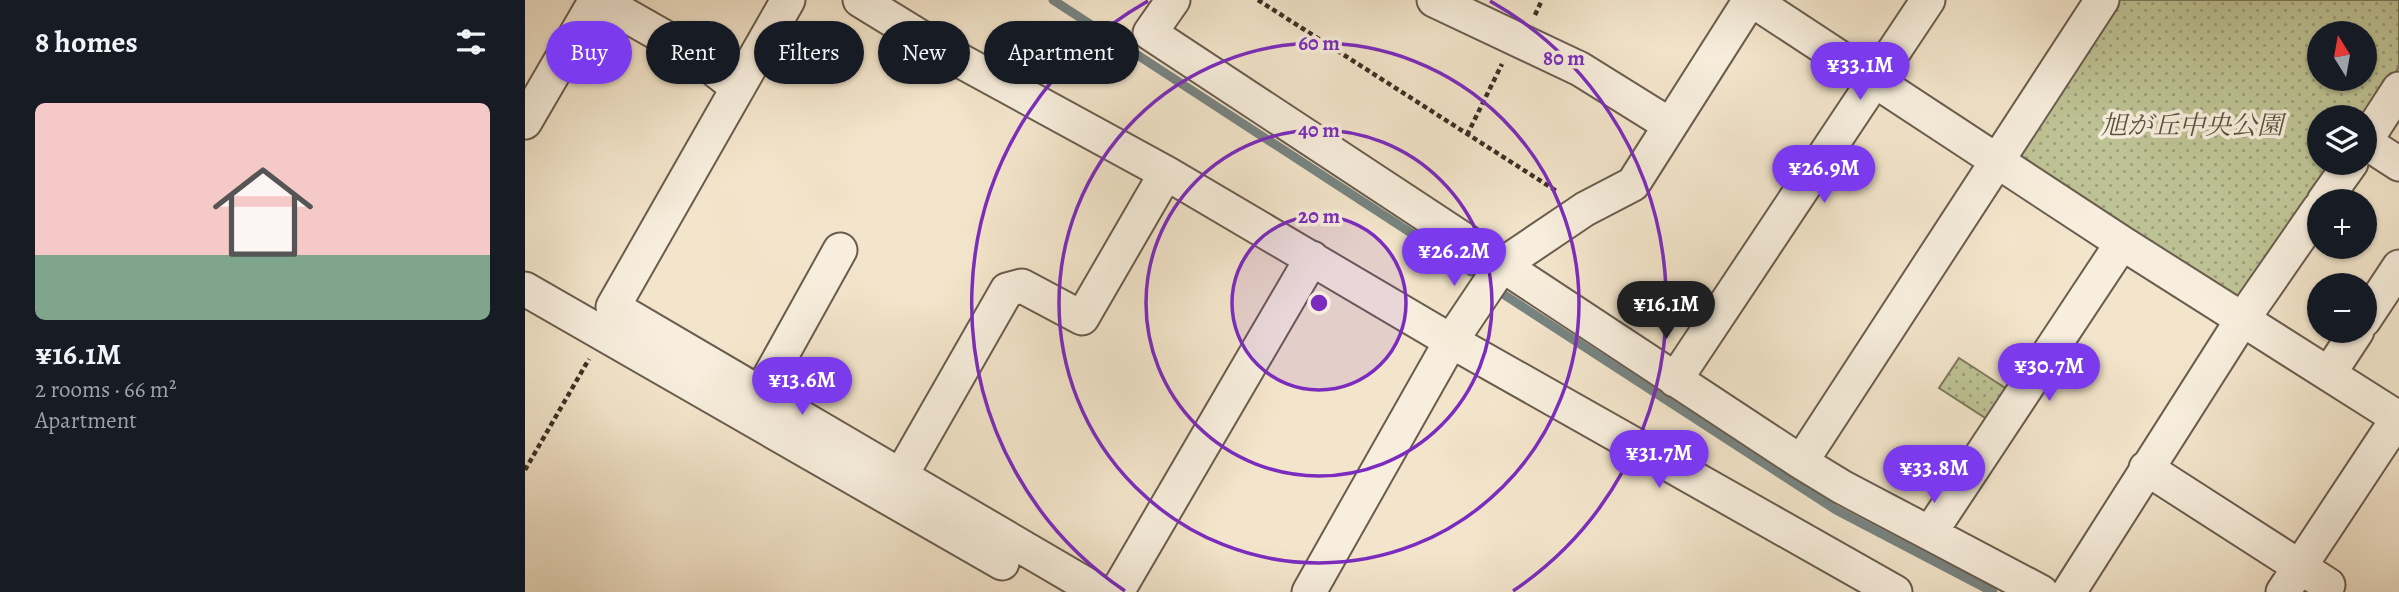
<!DOCTYPE html>
<html lang="en">
<head>
<meta charset="utf-8">
<style>
	body { margin:0; font-family:Alegreya,"Noto Serif JP",serif; background:#20242c; color:#f1f3f6; height:100vh; display:flex; flex-direction:column; font-size:26px; white-space:nowrap }
	* { box-sizing:border-box; margin:0 }
	p { font-size:23px; color:#9ea1a6 }
	.icon { flex:none; width:38px; height:38px; fill:none; stroke:currentColor; stroke-width:2; stroke-linecap:round; stroke-linejoin:round }
	.map { position:relative; flex:1; overflow:hidden }
	.side { display:flex; flex-direction:column; background:#171b24; width:525px }
	.side>* { flex:none }
	.top-card { position:absolute; left:21px; top:21px; width:665px; height:63px; display:flex; gap:14px }
	.needle { width:46px; rotate:349deg }
	.fabs { position:absolute; left:1782px; top:21px; display:grid; gap:14px }
	.fabs a { display:grid; place-items:center; width:70px; height:70px; border-radius:50%; background:#171b24; box-shadow:0 2px 5px #0004; font-size:35px }
	.price { position:absolute; translate:-50% -60px; padding:0 16px; border-radius:24px; background:#7c3aed; color:#fff; font-size:23px; line-height:46px; filter:drop-shadow(0 2px 4px #0008) }
	.price::after { content:''; position:absolute; left:50%; top:42px; width:21px; height:16px; margin-left:-10px; background:inherit; clip-path:polygon(0 0,100% 0,50% 100%) }
	.price.current { background:#222; color:#fff }
	ul { padding:0; list-style:none }
	li { display:grid; align-content:center; gap:14px; height:371px; padding:0 35px }
	li+li { border-top:2px solid #363941 }
	li span { display:grid; place-items:center; height:217px; border-radius:10px; color:#555 }
	li>.icon { margin-inline-start:auto }
	span .icon { width:126px; height:126px; fill:#fffc; stroke-width:1 }
	li b { font-size:30px }
	h2 { display:flex; justify-content:space-between; align-items:center; height:84px; padding:0 35px; font-size:30px }
	.chip { padding:0 24px; border-radius:32px; background:#171b24; box-shadow:0 2px 5px #0004; font-size:24px; line-height:63px }
	.chip.current { background:#7c3aed; color:#fff }
	main { display:flex; flex:1; min-height:0 }
	.map>svg:first-child { display:block }
	.park { fill:url(#park-dots); stroke:#7d795c; stroke-width:2; fill-rule:evenodd }
	.lines { fill:none; stroke-linecap:round; stroke-linejoin:round }
	.stream { stroke:#778482; stroke-width:9 }
	.minor-casing { stroke:#6a5c4e; stroke-width:37 }
	.path { stroke:#3c2f24; stroke-width:4.5; stroke-dasharray:5 3.5; stroke-linecap:butt }
	.minor { stroke:#f7eedd; stroke-width:33 }
	.ring { fill:none; stroke:#7b2cbf; stroke-width:3.5 }
	.labels { text-anchor:middle; dominant-baseline:central; stroke-width:7; stroke-linejoin:round; paint-order:stroke }
	.park-label { font-size:26px; font-style:italic; fill:#5c5440; stroke:#f7eedd }
	.centre { fill:#7b2cbf; stroke:#f7eedd; stroke-width:3.5 }
	.ring-label { font-size:21px; text-anchor:middle; font-weight:bold; fill:#7b2cbf; stroke:#f7eedd; stroke-width:7; stroke-linejoin:round; paint-order:stroke }
</style>
</head>
<body>
<main>
<section class="side">
<h2>8 homes<svg class="icon" aria-label="filters" viewBox="0 0 24 24"><path d="M4 7h16M4 17h16"/><circle cx="9" cy="7" r="2"/><circle cx="15" cy="17" r="2"/></svg></h2>
<ul>
<li><span style="background:linear-gradient(#f6c9c9 70%,#7fa58c 0)"><svg class="icon" aria-label="home" viewBox="0 0 24 24"><path d="M3 11l9-7 9 7M6 9v11h12V9"/></svg></span><div><b>¥16.1M</b><p>2 rooms · 66 m²</p><p>Apartment</p></div></li>
</ul>
</section>
<div class="map">
<svg width="1874" height="592" viewBox="0 0 1874 592">
	<defs>
		<pattern id="park-dots" width="8" height="8" patternUnits="userSpaceOnUse" patternTransform="scale(1.75)"><rect width="8" height="8" fill="#bec395"/><path d="M2 2h.1M6 6h.1" fill="none" stroke="#9c9f79" stroke-width="1.8" stroke-linecap="round"/></pattern>
	</defs>
	<rect width="100%" height="100%" fill="#f3e5cb"/>
	<filter id="stains"><feTurbulence type="fractalNoise" baseFrequency=".00286" numOctaves="4"/><feColorMatrix values="0 0 0 0 .2 0 0 0 0 .09 0 0 0 0 .02 0 0 0 .5 -.17"/></filter>
	<radialGradient id="worn" r=".72"><stop offset=".6" stop-color="#630" stop-opacity="0"/><stop offset="1" stop-color="#630" stop-opacity=".3"/></radialGradient>
	<path class="park" d="M1591,0H1874V67L1839,120L1794,117V163H1811L1722,298L1703,297L1497,162L1492,150ZM1794,33H1839V79H1794Z
		M1434,358L1485,391L1465,421L1414,388Z"/>
	<g class="lines">
		<path class="stream" d="M528,0L946,272
			M978,294L1311,510L1468,592"/>
		<defs>
			<path id="minor" d="M74,0L171,55L213,88
				M263,0L88,307L574,592
				M335,0L423,54L641,173L926,341L1370,592
				M648,0L625,33L1276,462L1317,487L1516,592
				M909,0L1055,69L1145,125
				M1227,0L1597,243L1873,418L1758,592
				M0,122L71,0
				M1840,142L1874,164
				M1839,143L1874,89
				M1799,201L1826,163
				M0,289L477,563
				M1839,320L1874,267
				M1805,372L1832,331
				M1150,380L1403,0
				M235,394L315,250
				M1276,462L1577,0
				M1621,468L1803,585L1800,592
				M375,477L482,290L497,286L557,318L641,173
				M1405,533L1597,243
				M592,592L787,258
				M784,592L926,341L977,265L1060,209L1108,184L1225,0
				M1544,592L1717,320L1794,209"/>
		</defs>
		<use href="#minor" class="minor-casing"/>
		<path class="path" d="M733,0L1033,192
			M1010,15L1017,0
			M942,135L977,64
			M0,470L64,359"/>
		<use href="#minor" class="minor"/>
	</g>
	<circle cx="794" cy="303" r="87" fill="#7b2cbf" fill-opacity=".12"/>
	<g class="ring">
		<circle cx="794" cy="303" r="87"/>
		<circle cx="794" cy="303" r="173"/>
		<circle cx="794" cy="303" r="260"/>
		<path d="M600 591A347 347 0 0 1 623 1M965 1A347 347 0 0 1 988 591"/>
	</g>
	<g class="labels">
		<g class="park-label">
			<text x="1667" y="125">旭が丘中央公園</text>
		</g>
	</g>
	<circle cx="794" cy="303" r="10" class="centre"/>
	<g class="ring-label">
		<text x="794" y="50">60 m</text>
		<text x="1039" y="65">80 m</text>
		<text x="794" y="137">40 m</text>
		<text x="794" y="223">20 m</text>
	</g>
	<rect width="100%" height="100%" filter="url(#stains)"/>
	<rect width="100%" height="100%" fill="url(#worn)"/>
</svg>
<div class="fabs">
<a><svg class="needle" viewBox="-14 -14 28 28"><path d="M0-13l5 13h-10z" fill="#e53935"/><path d="M0 13l5-13h-10z" fill="#9ea1a6"/></svg></a>
<a><svg class="icon" aria-label="layers" viewBox="0 0 24 24"><path d="M12 4l9 5-9 5-9-5zM3 14l9 5 9-5"/></svg></a>
<a>+</a>
<a>−</a>
</div>
<b class="price" style="left:1335px;top:102px">¥33.1M</b>
<b class="price" style="left:1299px;top:205px">¥26.9M</b>
<b class="price" style="left:929px;top:288px">¥26.2M</b>
<b class="price current" style="left:1141px;top:341px">¥16.1M</b>
<b class="price" style="left:1524px;top:403px">¥30.7M</b>
<b class="price" style="left:277px;top:417px">¥13.6M</b>
<b class="price" style="left:1134px;top:490px">¥31.7M</b>
<b class="price" style="left:1409px;top:505px">¥33.8M</b>
<div class="top-card">
<a class="chip current">Buy</a>
<a class="chip">Rent</a>
<a class="chip">Filters</a>
<a class="chip">New</a>
<a class="chip">Apartment</a>
</div>
</div>
</main>
</body>
</html>
